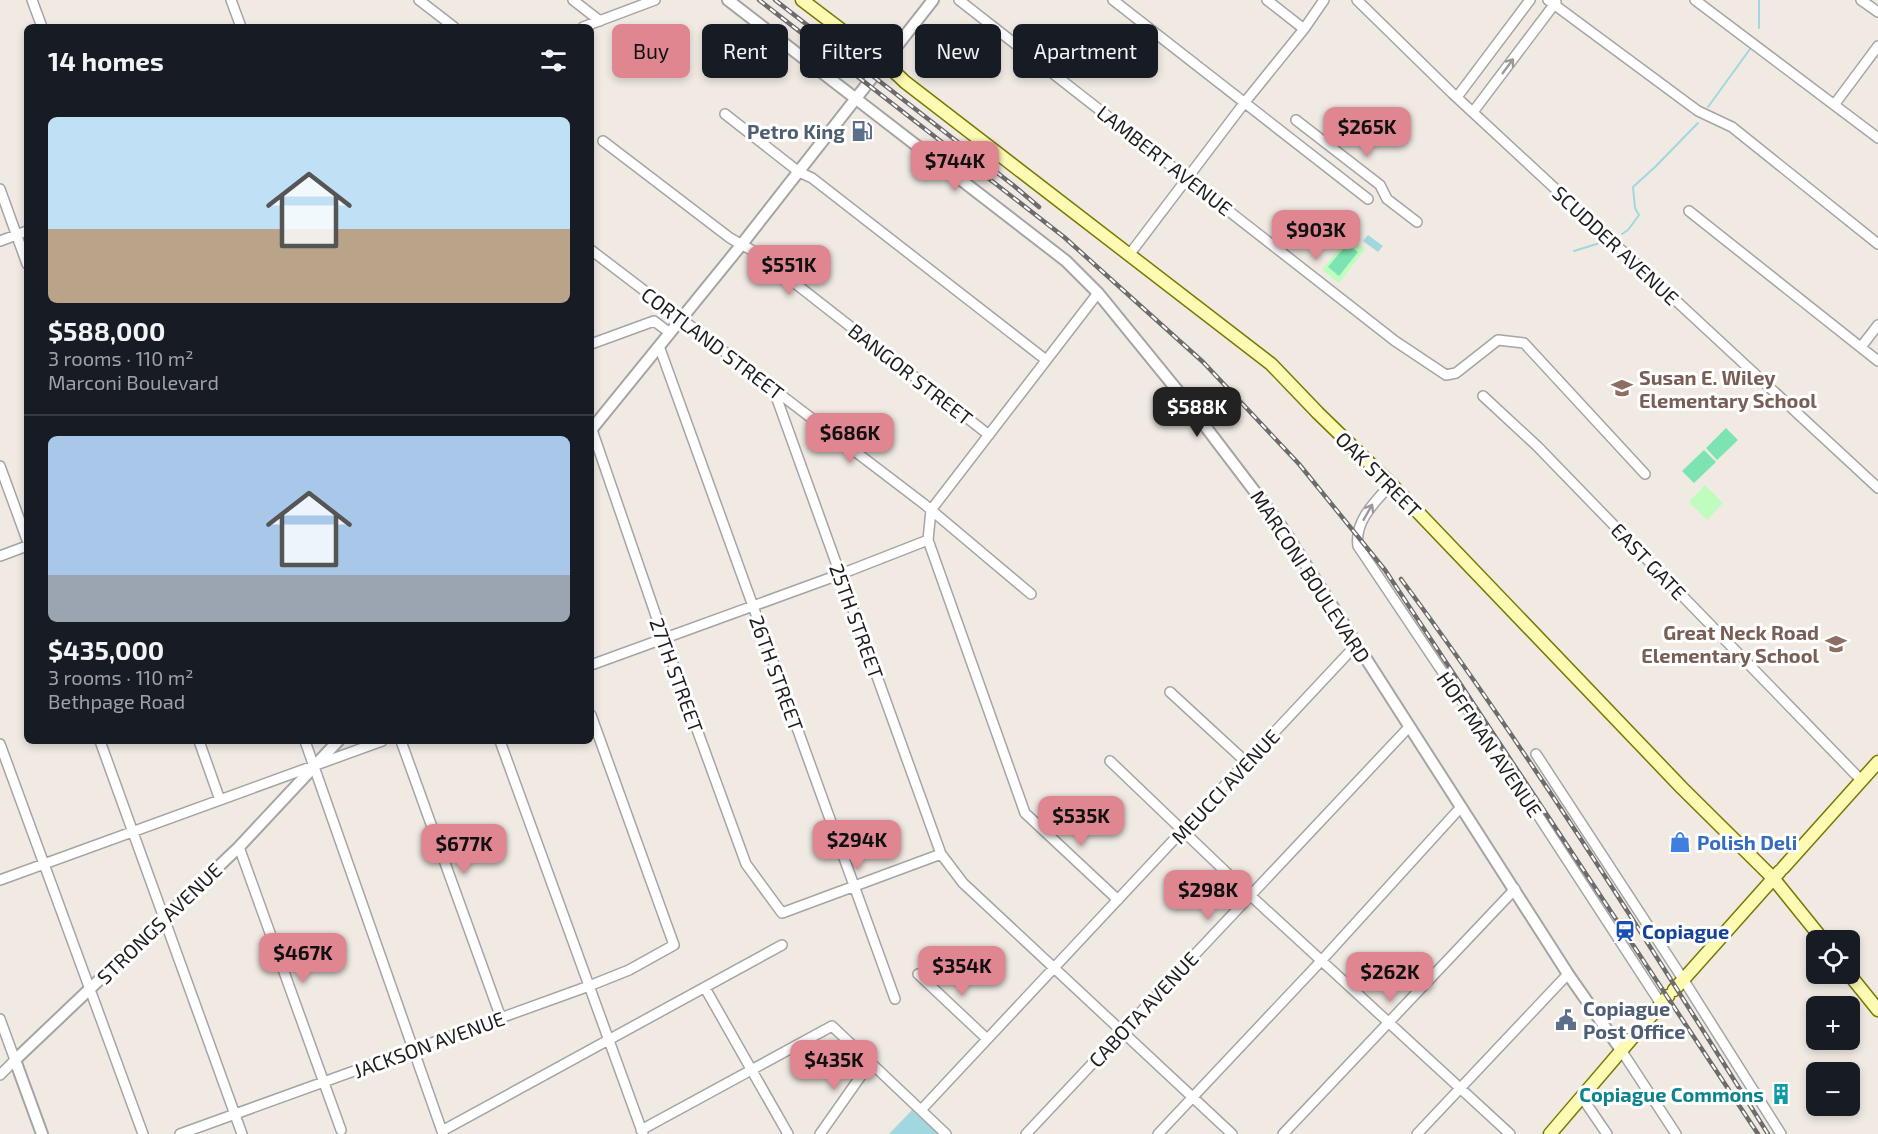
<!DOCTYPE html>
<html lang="en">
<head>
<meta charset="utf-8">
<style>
	body { margin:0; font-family:"Exo 2",sans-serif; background:#242831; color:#f1f3f6; height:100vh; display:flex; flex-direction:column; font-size:22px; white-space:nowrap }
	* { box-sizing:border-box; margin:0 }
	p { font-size:20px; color:#9ea1a6 }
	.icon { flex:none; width:33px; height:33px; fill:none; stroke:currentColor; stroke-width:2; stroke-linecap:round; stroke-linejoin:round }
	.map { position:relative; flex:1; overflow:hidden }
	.side { position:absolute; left:24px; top:24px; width:570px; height:720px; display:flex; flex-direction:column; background:#171b24; border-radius:9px; box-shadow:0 3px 9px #0003 }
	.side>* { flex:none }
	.hud { position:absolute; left:612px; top:24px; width:570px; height:54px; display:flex; gap:12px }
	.controls { position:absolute; left:1806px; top:930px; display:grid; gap:12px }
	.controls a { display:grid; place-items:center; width:54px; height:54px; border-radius:9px; background:#171b24; box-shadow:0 3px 9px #0003; font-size:30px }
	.price { position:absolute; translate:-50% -51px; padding:0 14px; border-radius:12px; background:#e08690; color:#111; font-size:20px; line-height:39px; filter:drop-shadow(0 2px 3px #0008) }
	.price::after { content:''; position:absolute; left:50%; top:36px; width:18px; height:14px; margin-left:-9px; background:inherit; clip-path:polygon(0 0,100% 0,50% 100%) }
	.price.current { background:#222; color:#fff }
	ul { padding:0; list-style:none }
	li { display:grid; align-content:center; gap:12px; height:318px; padding:0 24px }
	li+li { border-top:2px solid #363941 }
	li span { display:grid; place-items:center; height:186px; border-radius:9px; color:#555 }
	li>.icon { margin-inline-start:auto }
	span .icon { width:108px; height:108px; fill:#fffc; stroke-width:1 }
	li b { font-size:26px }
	h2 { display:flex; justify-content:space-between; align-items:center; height:72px; padding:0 24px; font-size:26px }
	.pill { padding:0 21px; border-radius:9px; background:#171b24; box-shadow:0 3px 9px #0003; font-size:21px; line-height:54px }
	.pill.current { background:#e08690; color:#111 }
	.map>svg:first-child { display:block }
	.park { fill:#befdbd }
	.pitch { fill:#7ce4b2 }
	.water { fill:#a1d8e0 }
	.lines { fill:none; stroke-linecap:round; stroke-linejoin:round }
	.stream { stroke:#a1d8e0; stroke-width:2 }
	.minor-casing { stroke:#a5a5a5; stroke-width:12 }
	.tertiary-casing { stroke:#a5a5a5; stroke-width:14 }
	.secondary-casing { stroke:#787a00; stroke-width:15 }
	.minor { stroke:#fff; stroke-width:9 }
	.tertiary { stroke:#fff; stroke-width:10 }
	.secondary { stroke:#fdfab4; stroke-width:12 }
	.rail-casing { stroke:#6c6c6c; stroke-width:4.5 }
	.rail { stroke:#fff; stroke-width:2; stroke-dasharray:7; stroke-linecap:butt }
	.oneway { stroke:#9a9a9a }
	.labels { text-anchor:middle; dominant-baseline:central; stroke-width:6; stroke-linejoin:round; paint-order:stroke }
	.service-label { font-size:20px; font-weight:bold; fill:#4e5e75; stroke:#fff; text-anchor:end }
	.street-label { font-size:20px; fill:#1e1e1e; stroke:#fff }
	.education-label { font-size:20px; font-weight:bold; fill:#785e54; stroke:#fff; text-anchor:start }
	.shop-label { font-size:20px; font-weight:bold; fill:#366cbe; stroke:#fff; text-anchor:start }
	.transit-label { font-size:20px; font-weight:bold; fill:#164399; stroke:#fff; text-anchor:start }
	.culture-label { font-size:20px; font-weight:bold; fill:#0d838f; stroke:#fff; text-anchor:end }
</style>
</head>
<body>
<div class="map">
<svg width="1878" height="1134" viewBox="0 0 1878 1134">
	<rect width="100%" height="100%" fill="#f0eae3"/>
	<path class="park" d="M1349,236L1365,249L1339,283L1322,270Z
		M1705,485L1723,503L1707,520L1689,502Z"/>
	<path class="pitch" d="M1347,244L1358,252L1339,276L1328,267Z
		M1726,428L1738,440L1717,460L1706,448Z
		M1704,450L1716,462L1694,483L1682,471Z"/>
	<path class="water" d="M1368,235L1383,246L1378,252L1363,241Z
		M912,1110L938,1134H889Z"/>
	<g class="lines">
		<path class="stream" d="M1759,0V28
			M1708,107L1750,49
			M1622,234L1628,230L1639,215L1635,208L1633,187L1655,167L1698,123
			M1574,251L1603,242"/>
		<defs>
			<path id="minor" d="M32,0L42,27
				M231,0L241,27
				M419,0L454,27
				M573,0L600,21
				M959,0L1395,341L1446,375L1456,373L1498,340L1524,343L1645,474
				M1113,0L1368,199
				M1267,0L1304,29
				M1357,0L1452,93L1878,488
				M1548,0L1698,111L1732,127L1878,244
				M1695,0L1878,138
				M1861,0L1878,12
				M583,27L655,0
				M1457,97L1530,0
				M1834,105L1878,46
				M1473,112L1556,2
				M725,114L799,172L812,178L1046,360
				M1296,120L1380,185L1387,199L1417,222
				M603,141L730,238L755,252L989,435
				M0,189L27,264
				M1689,211L1878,361
				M0,241L27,231
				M591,250L924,504L1031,594
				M1129,255L1245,102L1304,29L1324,0
				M1098,293L931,510L928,540L1025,813L1118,900
				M591,344L654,321L670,333
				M659,346L895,999
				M1861,347L1878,325
				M773,388L941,854L963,883L1232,1134
				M1483,396L1537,446L1861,780
				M591,427L664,639L746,864L782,913L941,854
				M0,466L27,540
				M1391,484C1376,501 1354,521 1358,546L1515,780L1661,1004
				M0,556L27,546
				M591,665L841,574L928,540
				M1170,692L1246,762
				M100,741L242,1134
				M199,741L220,800
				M305,741L443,1134
				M401,741L501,1018
				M500,741L643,1134
				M0,744L143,1134
				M1536,754L1683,979L1781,1134
				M1110,761L1251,896L1510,1134
				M239,847L341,1130
				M0,880L382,741
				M918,974L987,1039
				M705,988L788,1134
				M0,1019L15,1060L0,1075
				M1621,1050L1676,1134
				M1581,1096L1607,1134
				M921,1110L1356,645
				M641,1130L832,1026L946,1134
				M442,1131L782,945
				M180,1134L589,986L629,970L674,945L591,715
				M820,1134L870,1063
				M1026,1134L1409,727
				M1158,1134L1322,960L1461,807
				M1283,1134L1515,889
				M1417,1134L1568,974"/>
			<path id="tertiary" d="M728,0L1066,261L1098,293L1186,401L1281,526L1568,974L1621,1050
				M591,430L742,244L933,0
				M42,1134L15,1060L239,847L338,741"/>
			<path id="secondary" d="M802,0L885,63L905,82L1271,364L1318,413L1391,484L1682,788L1773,878L1823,940
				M1783,868L1878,762
				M1849,974L1878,1010
				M1674,990L1780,871
				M1550,1134L1668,996"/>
		</defs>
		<use href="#minor" class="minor-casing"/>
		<use href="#tertiary" class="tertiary-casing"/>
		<use href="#secondary" class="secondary-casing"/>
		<use href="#minor" class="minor"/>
		<use href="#tertiary" class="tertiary"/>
		<use href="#secondary" class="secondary"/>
		<defs>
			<path id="rail" d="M759,0L1064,237L1203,362L1299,464L1385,570L1758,1134
				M775,0L1013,185L1039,207
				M1401,579C1533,757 1650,946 1768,1134"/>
		</defs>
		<use href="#rail" class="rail-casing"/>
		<use href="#rail" class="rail"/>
	</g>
	<defs><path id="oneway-shaft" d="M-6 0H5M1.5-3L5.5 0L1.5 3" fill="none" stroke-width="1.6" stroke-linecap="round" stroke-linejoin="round" transform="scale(1.5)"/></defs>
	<g class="oneway">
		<use href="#oneway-shaft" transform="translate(1508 66) rotate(-53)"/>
		<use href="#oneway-shaft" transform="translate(1368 512) rotate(-60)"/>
	</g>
	<defs>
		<symbol id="fuel-bare" viewBox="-9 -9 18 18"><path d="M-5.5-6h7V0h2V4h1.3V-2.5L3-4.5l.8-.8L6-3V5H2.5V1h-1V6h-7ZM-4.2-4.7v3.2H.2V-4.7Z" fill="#5c6f8a" stroke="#fff" stroke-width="2.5" paint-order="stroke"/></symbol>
		<symbol id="school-bare" viewBox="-9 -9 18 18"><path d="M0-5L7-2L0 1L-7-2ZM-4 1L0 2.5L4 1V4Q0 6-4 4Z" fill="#8d6e63" stroke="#fff" stroke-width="2.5" paint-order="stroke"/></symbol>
		<symbol id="shop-bare" viewBox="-9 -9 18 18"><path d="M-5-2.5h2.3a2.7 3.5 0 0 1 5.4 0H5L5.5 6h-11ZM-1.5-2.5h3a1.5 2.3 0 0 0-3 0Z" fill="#3f7fe0" stroke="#fff" stroke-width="2.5" paint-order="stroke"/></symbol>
		<symbol id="station-bare" viewBox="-9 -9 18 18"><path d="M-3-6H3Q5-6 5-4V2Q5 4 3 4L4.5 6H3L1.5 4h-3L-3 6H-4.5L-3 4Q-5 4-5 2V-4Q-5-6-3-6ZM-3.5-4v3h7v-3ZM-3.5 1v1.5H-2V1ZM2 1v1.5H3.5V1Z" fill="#1a4fb4" stroke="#fff" stroke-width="2.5" paint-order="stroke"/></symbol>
		<symbol id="civic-bare" viewBox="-9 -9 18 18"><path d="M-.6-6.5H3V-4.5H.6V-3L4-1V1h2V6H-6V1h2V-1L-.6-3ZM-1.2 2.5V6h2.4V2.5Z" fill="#5c6f8a" stroke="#fff" stroke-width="2.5" paint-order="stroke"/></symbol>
		<symbol id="building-bare" viewBox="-9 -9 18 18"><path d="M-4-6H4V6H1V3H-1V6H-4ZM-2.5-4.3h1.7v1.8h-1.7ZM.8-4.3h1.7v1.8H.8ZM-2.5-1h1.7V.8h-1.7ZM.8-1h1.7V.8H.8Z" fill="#0f9aa8" stroke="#fff" stroke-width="2.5" paint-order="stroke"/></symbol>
	</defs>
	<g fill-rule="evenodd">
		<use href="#fuel-bare" x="847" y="116" width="30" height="30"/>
		<use href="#school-bare" x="1607" y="373" width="30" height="30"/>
		<use href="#school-bare" x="1821" y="629" width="30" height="30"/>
		<use href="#shop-bare" x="1665" y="827" width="30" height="30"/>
		<use href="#station-bare" x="1610" y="916" width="30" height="30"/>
		<use href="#civic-bare" x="1551" y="1005" width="30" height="30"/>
		<use href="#building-bare" x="1766" y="1079" width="30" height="30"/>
	</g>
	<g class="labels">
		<g class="service-label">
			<text x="845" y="131">Petro King</text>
			<text x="1583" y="1008" text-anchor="start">Copiague<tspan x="1583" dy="23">Post Office</tspan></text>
		</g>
		<g class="street-label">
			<text transform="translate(1165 160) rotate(38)">LAMBERT AVENUE</text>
			<text transform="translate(1616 245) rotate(43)">SCUDDER AVENUE</text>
			<text transform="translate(713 343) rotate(37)">CORTLAND STREET</text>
			<text transform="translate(911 374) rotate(38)">BANGOR STREET</text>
			<text transform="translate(1379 474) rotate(45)">OAK STREET</text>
			<text transform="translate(1649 561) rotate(46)">EAST GATE</text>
			<text transform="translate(1311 576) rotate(57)">MARCONI BOULEVARD</text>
			<text transform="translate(857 621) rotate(70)">25TH STREET</text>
			<text transform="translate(777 673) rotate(70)">26TH STREET</text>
			<text transform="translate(677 675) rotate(70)">27TH STREET</text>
			<text transform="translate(1490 744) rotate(56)">HOFFMAN AVENUE</text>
			<text transform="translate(1225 786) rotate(-47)">MEUCCI AVENUE</text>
			<text transform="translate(159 923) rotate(-44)">STRONGS AVENUE</text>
			<text transform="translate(1143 1009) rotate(-47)">CABOTA AVENUE</text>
			<text transform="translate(429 1044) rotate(-20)">JACKSON AVENUE</text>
		</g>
		<g class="education-label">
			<text x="1639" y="377">Susan E. Wiley<tspan x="1639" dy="23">Elementary School</tspan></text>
			<text x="1819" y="632" text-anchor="end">Great Neck Road<tspan x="1819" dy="23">Elementary School</tspan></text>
		</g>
		<g class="shop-label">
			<text x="1697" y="842">Polish Deli</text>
		</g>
		<g class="transit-label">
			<text x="1642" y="931">Copiague</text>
		</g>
		<g class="culture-label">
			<text x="1764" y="1094">Copiague Commons</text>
		</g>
	</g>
</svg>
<div class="controls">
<a><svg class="icon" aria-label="locate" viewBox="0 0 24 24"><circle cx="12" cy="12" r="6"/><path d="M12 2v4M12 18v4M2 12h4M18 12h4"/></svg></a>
<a>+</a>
<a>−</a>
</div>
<b class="price" style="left:1367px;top:158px">$265K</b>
<b class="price" style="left:955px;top:192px">$744K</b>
<b class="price" style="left:1316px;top:261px">$903K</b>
<b class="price" style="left:789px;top:296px">$551K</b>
<b class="price current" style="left:1197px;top:438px">$588K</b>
<b class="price" style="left:850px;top:464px">$686K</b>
<b class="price" style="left:1081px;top:847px">$535K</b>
<b class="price" style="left:857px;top:871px">$294K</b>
<b class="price" style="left:464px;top:875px">$677K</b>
<b class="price" style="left:1208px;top:921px">$298K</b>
<b class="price" style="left:303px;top:984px">$467K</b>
<b class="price" style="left:962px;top:997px">$354K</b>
<b class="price" style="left:1390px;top:1003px">$262K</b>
<b class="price" style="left:834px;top:1091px">$435K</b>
<div class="hud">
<a class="pill current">Buy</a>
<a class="pill">Rent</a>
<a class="pill">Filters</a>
<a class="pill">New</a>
<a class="pill">Apartment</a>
</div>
<section class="side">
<h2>14 homes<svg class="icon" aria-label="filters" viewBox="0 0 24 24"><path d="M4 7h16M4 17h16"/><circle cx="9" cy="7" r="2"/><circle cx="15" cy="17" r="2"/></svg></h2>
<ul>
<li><span style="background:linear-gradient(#bfe0f5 60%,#b9a48a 0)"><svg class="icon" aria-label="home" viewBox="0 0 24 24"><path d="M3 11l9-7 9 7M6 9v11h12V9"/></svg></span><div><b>$588,000</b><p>3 rooms · 110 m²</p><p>Marconi Boulevard</p></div></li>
<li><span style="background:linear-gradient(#a9c7e8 75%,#9aa5b1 0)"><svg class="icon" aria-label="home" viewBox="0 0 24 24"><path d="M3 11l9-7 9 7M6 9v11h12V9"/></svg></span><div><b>$435,000</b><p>3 rooms · 110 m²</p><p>Bethpage Road</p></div></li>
</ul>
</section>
</div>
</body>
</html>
